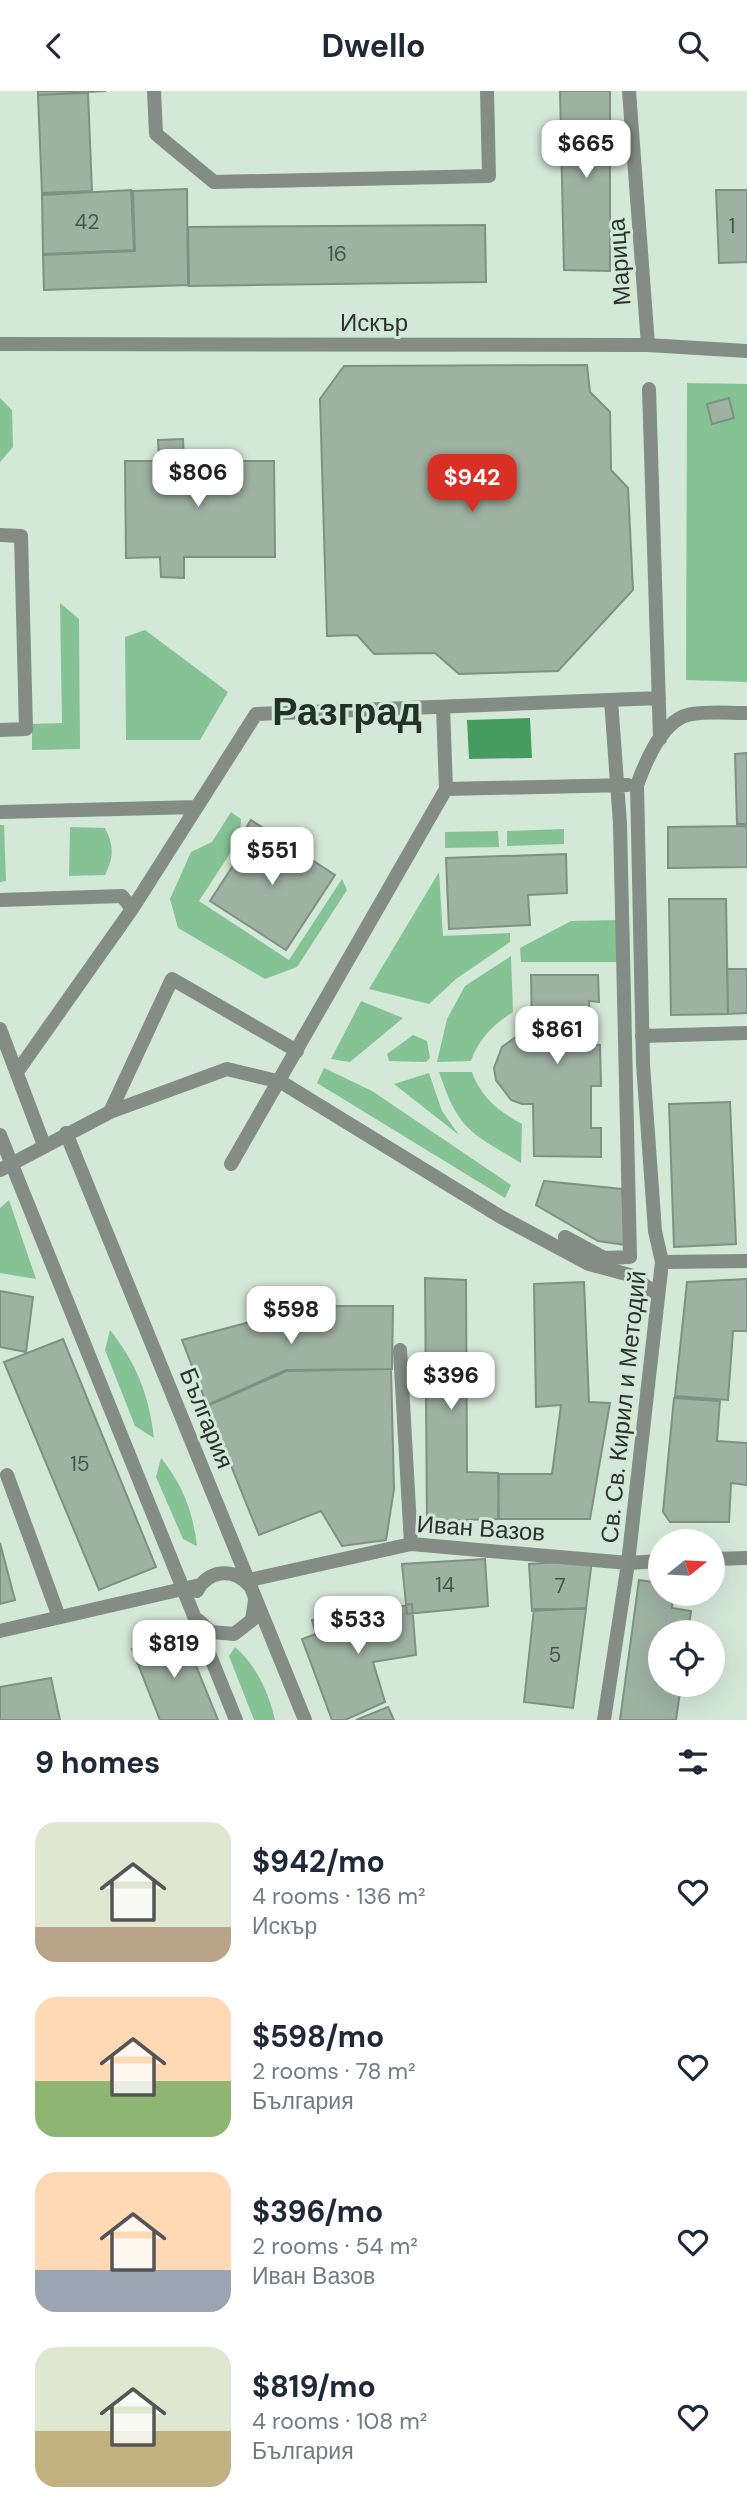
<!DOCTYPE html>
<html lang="en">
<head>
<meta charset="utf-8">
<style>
	body { margin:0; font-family:"DM Sans",sans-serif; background:#f2f2f3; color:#1f2937; height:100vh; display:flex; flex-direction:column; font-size:26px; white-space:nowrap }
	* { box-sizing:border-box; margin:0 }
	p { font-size:23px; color:#747a83 }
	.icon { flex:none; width:38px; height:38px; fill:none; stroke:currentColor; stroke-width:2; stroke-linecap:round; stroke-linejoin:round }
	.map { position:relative; height:1629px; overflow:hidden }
	.panel { display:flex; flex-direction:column; background:#fff; flex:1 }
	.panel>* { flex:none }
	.needle { width:46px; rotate:72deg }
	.fabs { position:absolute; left:648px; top:1438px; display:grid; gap:14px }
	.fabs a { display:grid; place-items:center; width:77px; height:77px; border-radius:50%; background:#fff; box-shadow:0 7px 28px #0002; font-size:35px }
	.price { position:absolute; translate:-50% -60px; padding:0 16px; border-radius:14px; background:#fff; color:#222; font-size:23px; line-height:46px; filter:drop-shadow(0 2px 4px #0008) }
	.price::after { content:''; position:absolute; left:50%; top:42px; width:21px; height:16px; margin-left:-10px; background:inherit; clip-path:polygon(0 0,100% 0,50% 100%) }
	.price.active { background:#d93025; color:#fff }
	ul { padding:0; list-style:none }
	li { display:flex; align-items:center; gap:21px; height:175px; padding:0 35px }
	li span { display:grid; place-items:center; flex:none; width:196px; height:140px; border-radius:21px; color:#555 }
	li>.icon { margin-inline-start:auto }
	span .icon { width:84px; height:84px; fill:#fffc; stroke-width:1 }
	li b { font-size:30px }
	h2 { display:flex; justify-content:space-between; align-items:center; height:84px; padding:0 35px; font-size:30px }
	header { display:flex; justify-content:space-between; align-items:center; height:91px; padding:0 35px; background:#fff; font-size:32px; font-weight:700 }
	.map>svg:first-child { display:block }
	.green { fill:#86c394 }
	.water { fill:#469b60 }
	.building { fill:#9fb2a2; stroke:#7e9182; stroke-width:2 }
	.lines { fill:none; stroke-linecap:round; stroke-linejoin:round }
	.lane { stroke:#838c85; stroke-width:14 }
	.street { stroke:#838c85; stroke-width:14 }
	.labels { text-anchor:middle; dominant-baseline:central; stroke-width:6; stroke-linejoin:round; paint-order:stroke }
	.number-label { font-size:21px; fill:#48534a }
	.street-label { font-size:24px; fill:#2b332d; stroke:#d4e8d8 }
	.town-label { font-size:38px; font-weight:bold; fill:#223226; stroke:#d4e8d8 }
</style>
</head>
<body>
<header><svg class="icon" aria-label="back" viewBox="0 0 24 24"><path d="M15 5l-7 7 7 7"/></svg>Dwello<svg class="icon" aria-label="search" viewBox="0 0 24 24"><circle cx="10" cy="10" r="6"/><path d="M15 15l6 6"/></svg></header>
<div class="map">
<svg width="747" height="1629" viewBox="0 0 747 1629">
	<rect width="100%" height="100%" fill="#d4e8d8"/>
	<path class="green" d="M687,292L747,293V591L686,589Z
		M0,307L12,319L13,356L0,371Z
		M60,512L79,528L80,658L32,659V633L62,632Z
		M145,539L228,601L200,649H126L125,546Z
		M231,721L241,728L240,747L199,810L289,869L342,788L347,799L297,876L265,888L178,837L170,808L191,761L212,751Z
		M0,734H4L6,790L0,791Z
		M70,736L105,737C114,755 114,766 105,784L69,785Z
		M564,738V753L507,755V740Z
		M498,740L499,756L445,757V741Z
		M439,781L443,845L510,842V851L456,888L429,913L369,898Z
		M618,829L619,871H521L520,857L571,830Z
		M511,865L513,921C493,934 479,947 471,970L437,971L447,928L465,895Z
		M361,910L403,927L350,971L331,968Z
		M413,944L427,950L430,967L426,971L389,970L387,963Z
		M324,977L372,1000L511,1094L505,1107L317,992Z
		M439,981H472C480,1005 499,1021 522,1033L521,1072C470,1041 459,1040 439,981Z
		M429,982L442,1020L459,1044L394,993Z
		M9,1109L36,1188L0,1182V1117Z
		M110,1239C137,1273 149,1304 154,1347L135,1335L105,1259Z
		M161,1367C183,1394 193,1421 197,1455L183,1448L156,1386Z
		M235,1556C256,1574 269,1602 275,1629H254L229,1565Z"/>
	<path class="water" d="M530,627L532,667L469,668L467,629Z"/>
	<path class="building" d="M38,0H106L38,4Z
		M560,0H610V180L564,179Z
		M88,2L92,100L42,102L38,4Z
		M187,98L188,194L44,199L43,164L135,160L133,100Z
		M131,99L134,159L43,163L42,104Z
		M716,99H747V171L719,172Z
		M485,134L486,191L189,195L188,136Z
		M587,274L590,301L610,321L611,379L628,397L633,499L558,580L459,583L435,562L374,563L357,544L327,545L320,308L344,275Z
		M729,307L734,327L712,333L707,313Z
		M183,348L184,370H274L275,466H184V487L161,486L160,466L126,467L125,370H159L158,349Z
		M747,662V733H737L735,663Z
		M251,729L335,784L286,859L210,810L255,741L247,735Z
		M747,735V776L668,777V736Z
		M566,763L567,802L528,804L530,834L449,838L446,767Z
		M669,808H726L728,923L671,924Z
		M727,878H747V922L728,923Z
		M531,884H598L599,911L589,910L591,954H600L601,995H591V1037H601V1066L534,1065L533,1013H522L511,1009L496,989L494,977L502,956L520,943L532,942Z
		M730,1011L736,1153L674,1156L669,1013Z
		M544,1090L622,1098L626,1154L598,1150L536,1114Z
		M425,1187L466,1189L467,1381L498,1382L499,1428L427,1430Z
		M747,1188V1240H733L728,1309L675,1305L687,1191Z
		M584,1191L589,1311L610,1312L590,1428H498L499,1383H552L561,1314L536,1316L534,1193Z
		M0,1200L33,1206L26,1261L0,1256Z
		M277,1215H393L392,1278L286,1279L207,1314L182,1249L250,1231Z
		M63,1248L156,1476L99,1499L4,1271Z
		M391,1278L394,1398L386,1449L342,1455L321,1420L259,1444L207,1315L287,1280Z
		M674,1307L720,1310L717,1350L747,1352V1394L731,1392L729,1431H670L663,1421Z
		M0,1452L15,1509L0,1513Z
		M485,1468L488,1515L407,1523L402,1473Z
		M592,1469L586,1517L532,1520L529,1473Z
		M639,1489L660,1492V1503H673L672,1517L691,1520L688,1542H660V1594H681L676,1629H620Z
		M412,1513L416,1564L373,1571L385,1611L345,1629H332L302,1548L316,1543L312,1529Z
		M534,1518H586L573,1617L524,1611Z
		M182,1540L218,1629H160L132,1558Z
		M51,1587L60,1629H0V1596Z
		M388,1616L394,1629H356Z"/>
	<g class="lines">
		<path class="lane" d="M154,0L156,43L214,91L489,85L487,0
			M0,444L21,445L26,638L0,639
			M642,945L747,942
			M110,1021L172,888L297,960
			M400,1259L411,1453
			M7,1384L59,1526"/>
		<path class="street" d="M629,0L648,254
			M0,253L648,254L747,260
			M649,298L660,648
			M443,616L446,698
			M0,721L197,716
			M0,809L122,805L132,818
			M0,938L44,1054
			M17,981L132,818L256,623L659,607
			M66,1042L305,1629
			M0,1044L236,1629
			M231,1073L446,698L628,694
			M0,1079L110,1021L227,978L281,991L501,1126L589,1173L630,1184L657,1203
			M565,1146L604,1167L630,1166L620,733L611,609
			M662,1171L747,1170
			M712,1468L747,1467
			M245,1490L411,1453L628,1472L660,1470
			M197,1500C208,1479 233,1476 249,1494
			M198,1529L211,1541L234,1543L252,1529L255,1509
			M0,1540L200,1494
			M604,1629L628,1472L662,1171L655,1140L643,973L637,694C646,670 663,627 692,623C710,620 729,622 747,622"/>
	</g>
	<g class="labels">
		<g class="number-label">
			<text x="87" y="131">42</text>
			<text x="732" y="135">1</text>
			<text x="337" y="163">16</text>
			<text x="80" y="1373">15</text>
			<text x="445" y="1494">14</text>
			<text x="560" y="1495">7</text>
			<text x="555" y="1564">5</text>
		</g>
		<g class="street-label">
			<text transform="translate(619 171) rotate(-94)">Марица</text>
			<text x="374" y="231">Искър</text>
			<text transform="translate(623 1316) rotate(-84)">Св. Св. Кирил и Методий</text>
			<text transform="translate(207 1327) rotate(68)">България</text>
			<text transform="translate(481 1437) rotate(4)">Иван Вазов</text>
		</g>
		<g class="town-label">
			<text x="347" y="621">Разград</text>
		</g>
	</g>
</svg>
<div class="fabs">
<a><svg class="needle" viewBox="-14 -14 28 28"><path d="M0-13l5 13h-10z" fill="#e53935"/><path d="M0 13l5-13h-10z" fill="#747a83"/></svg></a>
<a><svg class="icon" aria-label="locate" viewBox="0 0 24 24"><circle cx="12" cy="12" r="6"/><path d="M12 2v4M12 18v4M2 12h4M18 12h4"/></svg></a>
</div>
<b class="price" style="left:586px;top:89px">$665</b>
<b class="price" style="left:198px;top:418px">$806</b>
<b class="price active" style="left:472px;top:423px">$942</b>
<b class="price" style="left:272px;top:796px">$551</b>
<b class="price" style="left:557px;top:975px">$861</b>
<b class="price" style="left:291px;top:1255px">$598</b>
<b class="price" style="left:451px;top:1321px">$396</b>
<b class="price" style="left:358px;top:1565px">$533</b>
<b class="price" style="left:174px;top:1589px">$819</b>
</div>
<section class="panel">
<h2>9 homes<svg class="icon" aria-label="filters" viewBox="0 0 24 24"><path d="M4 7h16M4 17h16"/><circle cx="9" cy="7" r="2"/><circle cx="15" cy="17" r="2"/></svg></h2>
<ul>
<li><span style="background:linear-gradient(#dfe7d0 75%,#b9a48a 0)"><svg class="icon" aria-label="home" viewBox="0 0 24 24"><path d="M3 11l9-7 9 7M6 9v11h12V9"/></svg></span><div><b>$942/mo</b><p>4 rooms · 136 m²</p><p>Искър</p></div><svg class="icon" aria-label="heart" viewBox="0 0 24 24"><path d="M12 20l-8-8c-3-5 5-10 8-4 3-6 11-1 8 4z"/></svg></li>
<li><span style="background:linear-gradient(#ffd9b3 60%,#8fb573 0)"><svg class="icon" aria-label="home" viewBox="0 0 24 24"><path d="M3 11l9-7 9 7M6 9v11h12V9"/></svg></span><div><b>$598/mo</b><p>2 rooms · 78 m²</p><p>България</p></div><svg class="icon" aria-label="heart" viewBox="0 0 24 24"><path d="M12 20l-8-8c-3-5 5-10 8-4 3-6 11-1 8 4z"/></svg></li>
<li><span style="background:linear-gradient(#ffd9b3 70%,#9aa5b1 0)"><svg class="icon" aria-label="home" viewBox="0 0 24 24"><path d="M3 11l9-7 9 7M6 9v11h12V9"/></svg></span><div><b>$396/mo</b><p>2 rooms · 54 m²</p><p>Иван Вазов</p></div><svg class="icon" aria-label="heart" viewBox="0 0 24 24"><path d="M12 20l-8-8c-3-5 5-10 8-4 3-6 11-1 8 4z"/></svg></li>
<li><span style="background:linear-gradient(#dfe7d0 60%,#c2b280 0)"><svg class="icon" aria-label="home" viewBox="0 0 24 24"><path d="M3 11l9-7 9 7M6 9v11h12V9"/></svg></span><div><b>$819/mo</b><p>4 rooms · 108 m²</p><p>България</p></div><svg class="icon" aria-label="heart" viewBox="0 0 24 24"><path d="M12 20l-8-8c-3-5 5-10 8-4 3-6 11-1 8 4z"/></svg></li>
</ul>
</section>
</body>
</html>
